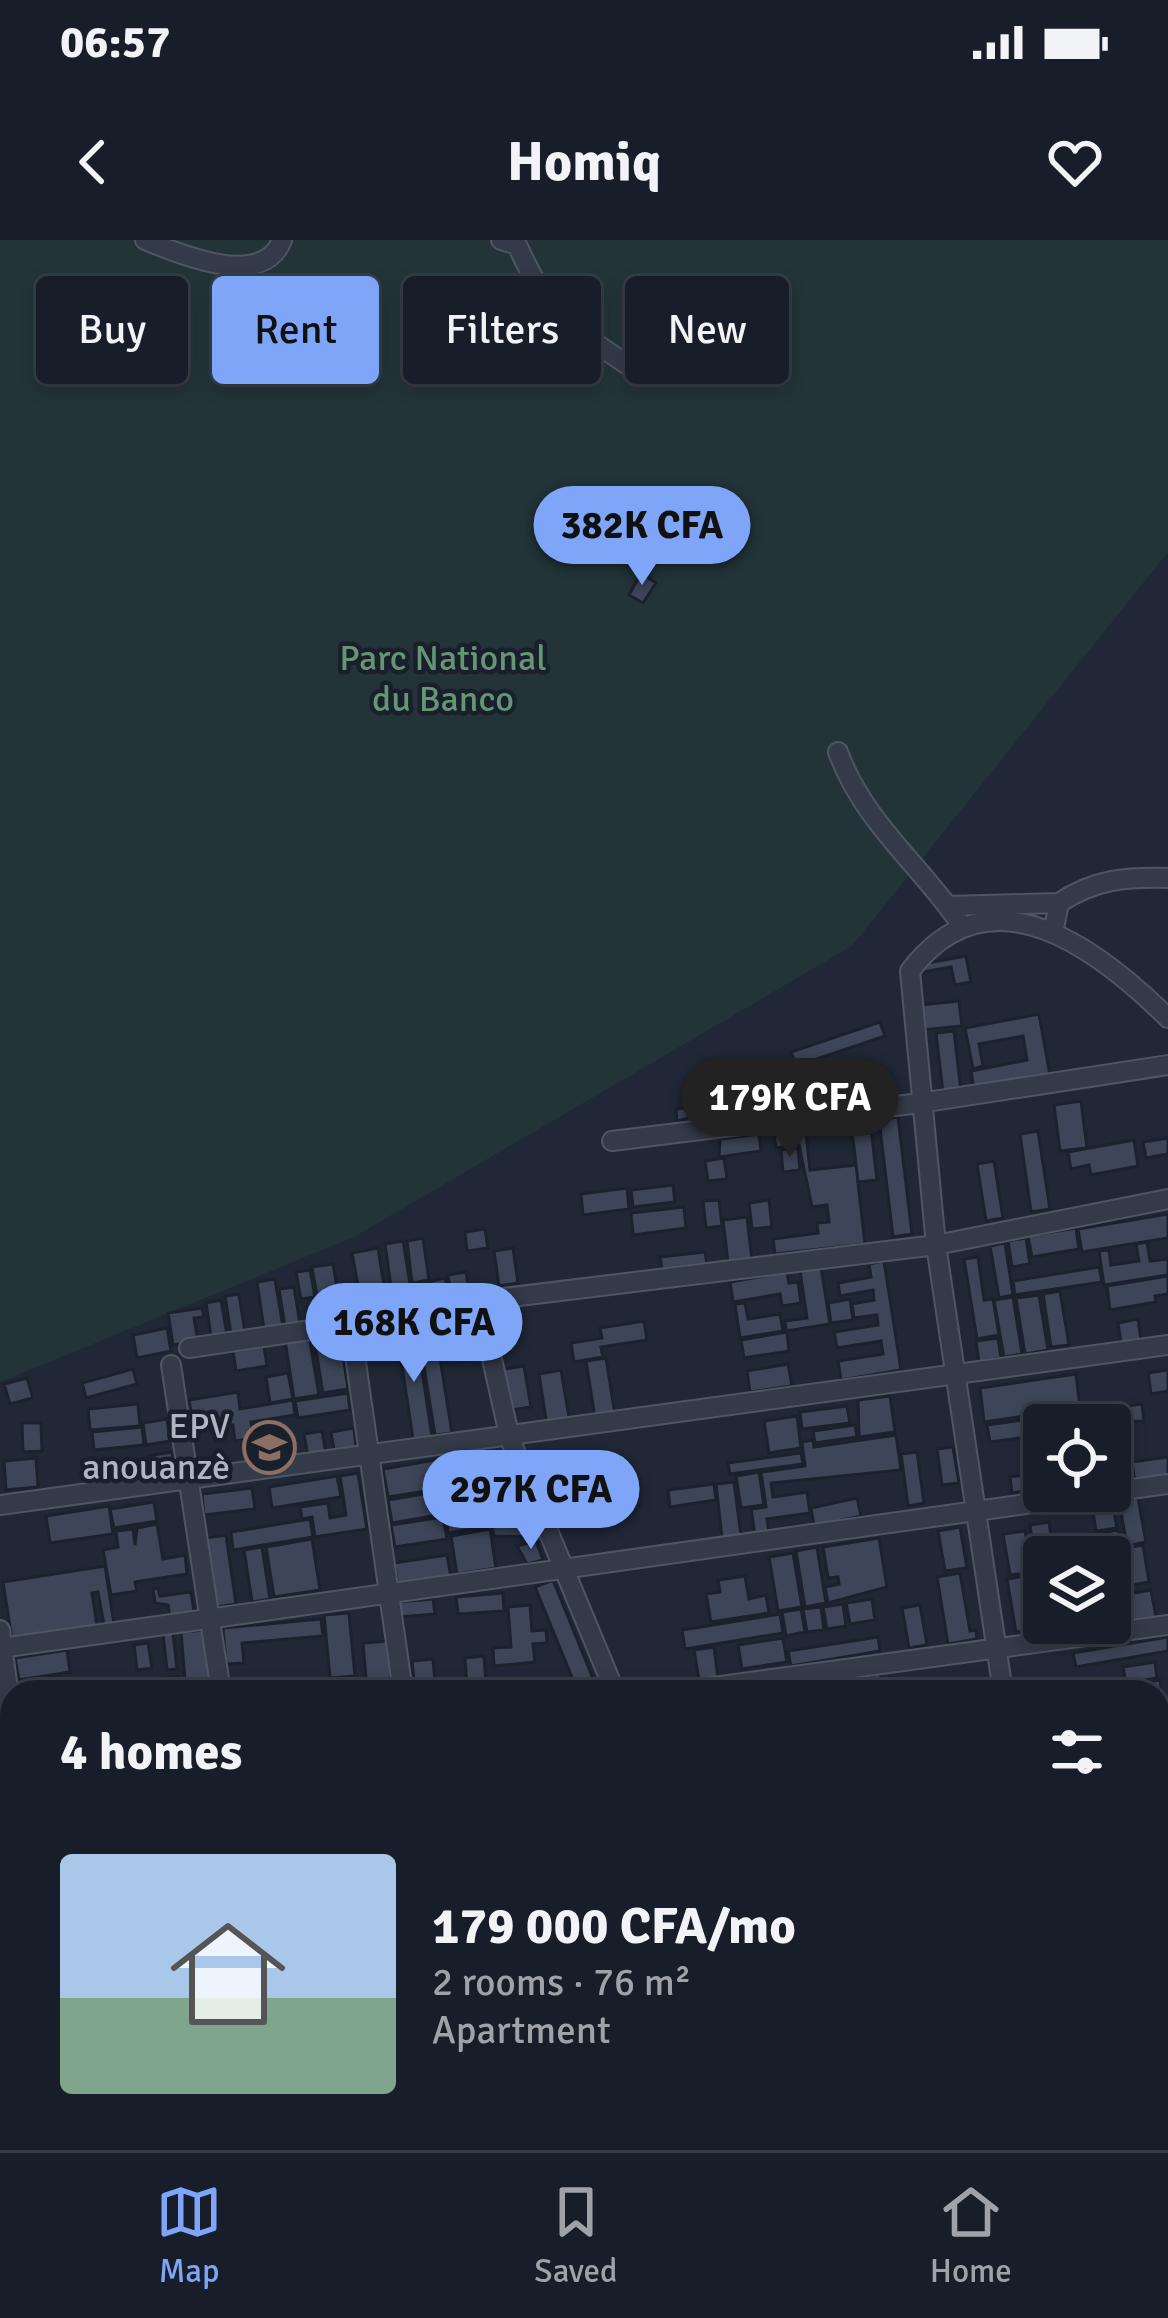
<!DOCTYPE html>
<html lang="en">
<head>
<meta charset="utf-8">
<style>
	body { margin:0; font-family:Signika,sans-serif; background:#252b35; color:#f1f3f6; height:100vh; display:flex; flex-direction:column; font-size:45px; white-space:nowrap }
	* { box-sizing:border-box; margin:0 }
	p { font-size:39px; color:#9fa2a8 }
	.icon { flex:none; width:66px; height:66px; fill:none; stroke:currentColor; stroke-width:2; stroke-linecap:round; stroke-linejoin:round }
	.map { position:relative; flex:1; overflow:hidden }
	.side { position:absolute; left:0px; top:1440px; width:1170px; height:471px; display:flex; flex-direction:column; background:#181e29; border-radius:36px 36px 0 0; box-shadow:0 6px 18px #0003,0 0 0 3px #363c46 }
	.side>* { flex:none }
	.hud { position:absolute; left:36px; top:36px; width:1098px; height:108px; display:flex; gap:24px }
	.buttons { position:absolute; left:1023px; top:1164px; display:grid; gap:24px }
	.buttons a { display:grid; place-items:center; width:108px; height:108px; border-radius:12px; background:#181e29; box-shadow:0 6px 18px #0003,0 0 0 3px #363c46; font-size:60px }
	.price { position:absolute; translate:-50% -102px; padding:0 27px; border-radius:42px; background:#7fa5f8; color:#111; font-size:39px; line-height:78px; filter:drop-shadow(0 3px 6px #0008) }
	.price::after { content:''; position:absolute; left:50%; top:72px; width:36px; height:27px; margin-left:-18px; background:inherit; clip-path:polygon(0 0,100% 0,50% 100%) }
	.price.selected { background:#222; color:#fff }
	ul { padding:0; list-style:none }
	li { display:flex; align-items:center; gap:36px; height:300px; padding:0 60px }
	li span { display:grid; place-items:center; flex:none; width:336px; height:240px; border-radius:12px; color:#555 }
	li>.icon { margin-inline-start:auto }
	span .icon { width:144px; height:144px; fill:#fffc; stroke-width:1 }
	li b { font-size:51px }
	h2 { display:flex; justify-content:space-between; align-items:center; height:144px; padding:0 60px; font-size:51px }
	.tag { padding:0 42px; border-radius:12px; background:#181e29; box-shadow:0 6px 18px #0003,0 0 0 3px #363c46; font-size:42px; line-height:108px }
	.tag.selected { background:#7fa5f8; color:#111 }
	.status { display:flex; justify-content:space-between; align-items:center; height:84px; padding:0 60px; background:#181e29; direction:ltr }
	.status svg { height:33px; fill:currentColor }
	header { display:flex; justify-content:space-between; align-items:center; height:156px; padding:0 60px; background:#181e29; font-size:54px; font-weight:700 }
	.tabs { display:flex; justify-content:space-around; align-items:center; height:168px; border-top:3px solid #363c46; background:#181e29; font-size:33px; color:#9fa2a8 }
	.tabs a { display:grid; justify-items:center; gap:6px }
	.tabs .selected { color:#7fa5f8 }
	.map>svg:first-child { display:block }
	.green { fill:#223438 }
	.building { fill:#3c4658; stroke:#1b222e; stroke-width:3 }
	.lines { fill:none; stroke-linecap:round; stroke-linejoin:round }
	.minor-casing { stroke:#4e5563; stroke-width:22 }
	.minor { stroke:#333a48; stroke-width:18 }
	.labels { text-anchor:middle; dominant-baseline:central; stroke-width:9; stroke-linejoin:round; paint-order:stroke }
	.park-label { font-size:36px; fill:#659574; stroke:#19202c }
	.poi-label { font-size:36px; fill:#aeb5c5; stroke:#19202c; text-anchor:end }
</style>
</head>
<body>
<div class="status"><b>06:57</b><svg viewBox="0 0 49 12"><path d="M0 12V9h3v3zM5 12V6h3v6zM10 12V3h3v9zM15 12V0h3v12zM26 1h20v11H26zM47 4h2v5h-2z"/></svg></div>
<header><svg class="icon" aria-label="back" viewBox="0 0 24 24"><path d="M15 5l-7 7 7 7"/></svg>Homiq<svg class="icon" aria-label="heart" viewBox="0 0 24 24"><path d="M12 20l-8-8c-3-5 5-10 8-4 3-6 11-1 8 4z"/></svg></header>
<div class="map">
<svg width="1168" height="1910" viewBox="0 0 1168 1910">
	<rect width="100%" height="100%" fill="#202837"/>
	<path class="green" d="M0,0H1168V312L852,706L354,997L0,1142Z"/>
	<path class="building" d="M641,333L656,343L643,363L629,355Z
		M966,716L971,742L955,745L951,727L923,732L922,724Z
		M959,761L962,786L922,790L920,765Z
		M1039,774L1050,835L974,849L971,831L1027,820L1023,796L979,804L983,826L973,829L965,788Z
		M880,782L885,796L796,826L791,812Z
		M954,791L961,851L943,853L936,793Z
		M861,830L865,859L844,861L841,832Z
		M719,854L721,870L677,881L676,869L706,865L705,856Z
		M1081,861L1087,908L1060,911L1054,865Z
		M898,877L912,994L893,997L879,880Z
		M870,879L877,940L858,942L851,882Z
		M1038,891L1050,969L1031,972L1020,894Z
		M806,893L810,930L856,925L865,1004L775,1014L773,999L818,993L817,983L829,982L827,965L812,967L799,905L776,908L774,896Z
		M759,894L761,911L719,917L720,899Z
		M1168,898V914L1146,918L1143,902Z
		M1134,900L1138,926L1091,935L1089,925L1071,929L1068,912Z
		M798,908L800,930L783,932L781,910Z
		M724,918L727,939L708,941L705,921Z
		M994,921L1003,978L986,981L977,924Z
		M673,945L675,962L633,967L631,950Z
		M627,948L629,969L583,975L581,954Z
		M719,960L722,986L706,988L703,961Z
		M769,960L772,987L752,989L749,963Z
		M684,967L686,988L633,995L631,973Z
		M1168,974V998L1082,1012L1078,989Z
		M747,977L752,1020L728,1023L723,980Z
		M1076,988L1079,1009L1032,1017L1028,996Z
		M485,989L488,1008L467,1011L465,992Z
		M423,998L429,1040L412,1043L407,1001Z
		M1026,998L1030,1024L1012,1027L1008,1001Z
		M403,1001L410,1044L391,1047L385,1004Z
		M1147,1002L1150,1021L1168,1019V1035L1104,1045L1099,1011L1109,1010L1111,1025L1139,1021L1136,1004Z
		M1005,1003L1013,1055L999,1058L990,1006Z
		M378,1008L384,1046L359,1051L352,1013Z
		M513,1008L518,1043L499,1046L494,1011Z
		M705,1012L707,1024L662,1029L660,1017Z
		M978,1017L984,1060L993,1059L999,1095L977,1099L964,1019Z
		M884,1021L901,1130L841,1140L838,1121L883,1114L881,1101L837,1108L834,1092L878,1085L877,1075L854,1078L852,1064L874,1060L873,1050L840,1056L838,1043L871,1037L869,1024Z
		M333,1024L343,1083L322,1086L312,1027Z
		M821,1027L830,1084L786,1091L785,1081L807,1078L800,1030Z
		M1099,1027L1102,1042L1015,1055L1013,1041Z
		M310,1030L315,1057L301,1059L296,1032Z
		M466,1032L480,1117L462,1121L448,1035Z
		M787,1032L789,1043L798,1042L801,1063L782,1066L780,1054L733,1062L730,1042Z
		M1168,1036V1054L1155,1056L1156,1062L1110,1070L1107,1046Z
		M445,1038L450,1068L436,1070L431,1041Z
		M275,1039L284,1093L265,1096L257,1042Z
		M428,1043L452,1193L435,1195L411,1046Z
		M294,1047L301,1090L286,1093L279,1049Z
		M379,1050L385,1085L363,1089L357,1054Z
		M1060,1051L1069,1105L1051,1107L1043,1054Z
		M239,1054L246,1099L232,1101L225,1056Z
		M1039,1055L1048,1110L1025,1114L1016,1058Z
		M1013,1057L1022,1114L1004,1117L994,1060Z
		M850,1059L853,1080L831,1083L828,1063Z
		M221,1060L228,1101L212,1103L206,1063Z
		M745,1063L748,1079L780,1074L783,1091L740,1098L735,1064Z
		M202,1068L204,1077L194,1078L198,1101L173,1105L168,1073Z
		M1138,1079L1141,1100L1121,1103L1118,1083Z
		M644,1081L647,1100L601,1107L603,1117L574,1122L571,1103L602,1098L600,1088Z
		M167,1088L171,1111L137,1118L133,1095Z
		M339,1089L348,1149L323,1153L313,1093Z
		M416,1091L432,1197L413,1199L397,1093Z
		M787,1092L789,1111L744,1118L741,1100Z
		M309,1096L319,1155L294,1159L285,1100Z
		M998,1098L1001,1118L979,1122L976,1101Z
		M264,1106L267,1126L236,1131L233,1111Z
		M606,1118L616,1181L596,1184L586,1121Z
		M788,1124L792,1146L750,1152L747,1131Z
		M524,1126L531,1167L505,1171L499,1130Z
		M133,1129L137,1144L86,1158L82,1143Z
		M561,1130L570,1183L547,1186L539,1134Z
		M1168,1130V1151L1151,1154L1148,1133Z
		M288,1133L293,1159L270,1163L266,1137Z
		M1076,1134L1080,1168L984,1182L980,1148Z
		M27,1138L33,1158L10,1164L4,1144Z
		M238,1152L240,1169L293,1160L295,1175L251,1182L254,1198L235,1201L233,1185L194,1191L189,1160Z
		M348,1153L350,1170L298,1178L295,1161Z
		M890,1156L895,1192L859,1197L858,1160Z
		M138,1164L140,1186L90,1190L88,1169Z
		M1142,1164L1144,1181L1044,1185V1195L990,1202L987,1185Z
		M847,1166L850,1183L802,1189L800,1172Z
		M797,1176L801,1208L769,1213L764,1181Z
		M167,1179L170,1201L146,1205L143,1183Z
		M22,1183H41L42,1211L23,1212Z
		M855,1185L857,1197L815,1203L813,1191Z
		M142,1187L144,1205L94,1210L92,1192Z
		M354,1188L356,1207L334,1210L331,1192Z
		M322,1191L326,1214L308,1217L304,1194Z
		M896,1195L901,1230L771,1243L773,1257L807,1252L810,1273L767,1279L769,1293L755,1295L751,1269L766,1267L761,1232L805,1226L802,1202L813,1200L814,1207Z
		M953,1207L959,1243L942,1245L937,1209Z
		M497,1211L501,1234L441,1243L438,1221Z
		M172,1212L176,1237L151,1240L148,1216Z
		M917,1212L924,1263L908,1266L901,1214Z
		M801,1213L803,1224L730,1234L728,1223Z
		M1168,1217V1237L1135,1242L1132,1222Z
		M36,1218L38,1247L6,1250L4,1221Z
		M435,1220L439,1249L388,1257L383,1229Z
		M759,1232L764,1265L741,1268L736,1236Z
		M1044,1232V1248L1012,1253L1010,1237Z
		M358,1233L367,1289L315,1297L312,1277L302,1279L300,1267L328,1263L330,1278L346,1275L340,1236Z
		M337,1236L341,1257L272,1268L269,1247Z
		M734,1242L741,1296L722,1298L716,1244Z
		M714,1244L716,1260L670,1267L668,1250Z
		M520,1247L524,1268L447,1280L443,1259Z
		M252,1248L255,1269L204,1275L202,1254Z
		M441,1251L444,1274L392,1283L388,1260Z
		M857,1258L861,1276L814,1286L811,1268Z
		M1138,1258L1146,1302L1127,1306L1119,1261Z
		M1112,1261L1117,1288L1096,1291L1092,1265Z
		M154,1262L157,1281L114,1288L110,1269Z
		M109,1266L113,1294L50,1303L46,1276Z
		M523,1271L533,1297L494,1296L492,1286L448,1293L447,1283Z
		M443,1277L447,1299L395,1307L391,1285Z
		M310,1279L313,1297L233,1310L231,1292Z
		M1049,1282L1054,1317H1044V1331L1037,1332L1030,1285Z
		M157,1284L163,1319L185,1315L187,1334L135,1342L137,1351L111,1355L103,1310L118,1307L116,1291L133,1289L135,1305L137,1288Z
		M960,1287L967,1328L945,1331L938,1291Z
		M490,1289L496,1328L457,1334L451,1296Z
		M1118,1290L1122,1311L1081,1317L1077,1297Z
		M1025,1291L1032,1332L1010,1335L1003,1294Z
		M226,1295L236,1364L216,1367L206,1298Z
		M879,1298L887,1347L828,1363L825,1347L839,1344L838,1337L828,1338L823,1307Z
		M312,1299L320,1350L274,1357L266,1307Z
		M536,1301L543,1320L527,1324L517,1306Z
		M1143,1305L1149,1342L1132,1345L1126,1308Z
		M262,1307L270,1359L252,1362L244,1310Z
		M817,1307L826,1363L805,1367L796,1311Z
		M793,1313L802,1367L778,1371L769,1317Z
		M447,1315L451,1337L398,1345L394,1323Z
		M105,1326L114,1384L104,1385L98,1352L92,1353L97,1386L12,1400L3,1342Z
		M960,1333L970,1391L976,1390L977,1399L948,1404L937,1337Z
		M1031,1335L1040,1389L1016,1392L1007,1339Z
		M745,1336L749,1359L766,1355L769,1373L711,1382L706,1354L720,1352L718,1340Z
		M553,1340L598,1451L595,1452H578L535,1347Z
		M158,1348L160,1356L191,1352L194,1372L170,1376L168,1365L155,1363L153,1349Z
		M1151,1350L1156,1377L1109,1384L1110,1357Z
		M503,1353L504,1371L458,1374L456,1357Z
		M433,1359L435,1374L399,1377L397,1362Z
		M872,1359L875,1380L850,1384L846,1363Z
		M843,1364L846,1386L827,1389L823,1367Z
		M530,1365L532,1391L546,1390L547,1403L533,1404L535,1422L494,1426L493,1408L511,1407L508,1367Z
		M920,1365L927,1405L909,1408L902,1368Z
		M821,1367L824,1390L807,1392L803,1369Z
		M801,1369L805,1392L786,1396L782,1372Z
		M349,1373L355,1436L330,1438L324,1375Z
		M780,1374L783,1393L685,1409L682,1390Z
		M321,1379L323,1396L242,1403L244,1423L226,1424L223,1388Z
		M206,1390L211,1452H186L181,1392Z
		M173,1393L177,1429L167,1430L163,1394Z
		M878,1397L880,1411L791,1426L788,1411Z
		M1168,1397V1411L1076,1427L1073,1413Z
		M783,1398L787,1422L742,1429L738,1405Z
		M388,1401L392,1448L367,1450L363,1403Z
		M148,1403L152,1428L137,1430L134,1405Z
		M714,1407L718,1437L699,1440L694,1410Z
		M67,1410L70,1432L19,1440L15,1418Z
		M484,1416L486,1444L467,1445L465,1418Z
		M433,1419L436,1452H415L412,1421Z
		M1155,1422L1157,1438L1126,1443L1123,1427Z
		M880,1434L883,1452H842L840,1441Z
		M59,1436L61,1448L21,1452L19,1442Z
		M178,1436L181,1452H87Z
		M1160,1440L1162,1455L1117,1452L1116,1447Z
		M284,1442L285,1452H228L227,1447Z
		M12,1557V1647L10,1638L0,1649V1559Z
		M8,1783L12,1837L2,1838L0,1785Z
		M204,1899H244L245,1905L206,1910Z
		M994,1899L996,1909L989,1910H931L929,1901Z"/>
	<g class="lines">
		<defs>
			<path id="minor" d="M145,0C179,14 263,50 282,0
				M501,0L517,5C553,84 573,87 641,134
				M838,512C864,583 921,625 962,686
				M948,666L1059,663
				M1054,688L1059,663C1095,639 1126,637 1168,638
				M612,901L920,863L1168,825
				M347,1059L403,1452
				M189,1108L351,1084
				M171,1125L221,1452
				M0,1265L1168,1105
				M0,1390L12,1479
				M0,1408L1168,1244
				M615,1452L510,1199L479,1061L936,1005L1168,959
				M677,1452L1168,1385
				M1003,1452L936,1005L910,731C990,625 1099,710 1168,778
				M1158,1527L1168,1526
				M0,1548L12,1546
				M0,1689L12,1687
				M1158,1696L1168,1695
				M1158,1834L1168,1833
				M0,1850L12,1848
				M69,1899L71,1910
				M283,1899L284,1910
				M466,1899L467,1910
				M1069,1899L1071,1910
				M636,1910L715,1899"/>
		</defs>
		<use href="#minor" class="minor-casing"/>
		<use href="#minor" class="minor"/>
	</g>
	<defs>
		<symbol id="school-ring" viewBox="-11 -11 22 22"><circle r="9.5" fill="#19202c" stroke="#8d6e63" stroke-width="1.5"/><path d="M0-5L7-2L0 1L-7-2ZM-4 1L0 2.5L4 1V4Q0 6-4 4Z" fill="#8d6e63"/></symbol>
	</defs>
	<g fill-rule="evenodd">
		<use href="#school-ring" x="240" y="1178" width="59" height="59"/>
	</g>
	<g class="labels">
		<g class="park-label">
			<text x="443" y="418">Parc National<tspan x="443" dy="41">du Banco</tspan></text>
		</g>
		<g class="poi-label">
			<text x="230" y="1186">EPV<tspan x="230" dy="41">anouanzè</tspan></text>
		</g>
	</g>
</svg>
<div class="buttons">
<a><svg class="icon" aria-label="locate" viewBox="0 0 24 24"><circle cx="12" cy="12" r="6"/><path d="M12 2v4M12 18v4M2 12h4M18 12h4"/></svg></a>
<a><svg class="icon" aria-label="layers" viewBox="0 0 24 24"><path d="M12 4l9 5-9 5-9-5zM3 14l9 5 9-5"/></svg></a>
</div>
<b class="price" style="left:642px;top:348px">382K CFA</b>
<b class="price selected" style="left:790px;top:920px">179K CFA</b>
<b class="price" style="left:414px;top:1145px">168K CFA</b>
<b class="price" style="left:531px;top:1312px">297K CFA</b>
<div class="hud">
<a class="tag">Buy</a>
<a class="tag selected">Rent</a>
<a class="tag">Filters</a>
<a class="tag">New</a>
</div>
<section class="side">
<h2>4 homes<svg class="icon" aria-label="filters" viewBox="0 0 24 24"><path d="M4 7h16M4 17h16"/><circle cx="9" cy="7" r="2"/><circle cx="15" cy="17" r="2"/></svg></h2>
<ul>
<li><span style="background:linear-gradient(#a9c7e8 60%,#7fa58c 0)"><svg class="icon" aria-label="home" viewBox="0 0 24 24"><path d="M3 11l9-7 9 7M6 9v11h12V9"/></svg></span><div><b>179 000 CFA/mo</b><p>2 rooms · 76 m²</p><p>Apartment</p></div></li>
</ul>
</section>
</div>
<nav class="tabs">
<a class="selected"><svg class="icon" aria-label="map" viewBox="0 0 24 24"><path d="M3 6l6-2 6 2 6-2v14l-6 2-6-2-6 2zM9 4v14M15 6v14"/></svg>Map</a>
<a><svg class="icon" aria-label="saved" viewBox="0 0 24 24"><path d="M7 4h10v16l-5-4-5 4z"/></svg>Saved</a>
<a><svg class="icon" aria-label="home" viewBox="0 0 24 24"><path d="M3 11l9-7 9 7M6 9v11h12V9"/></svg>Home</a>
</nav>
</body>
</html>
